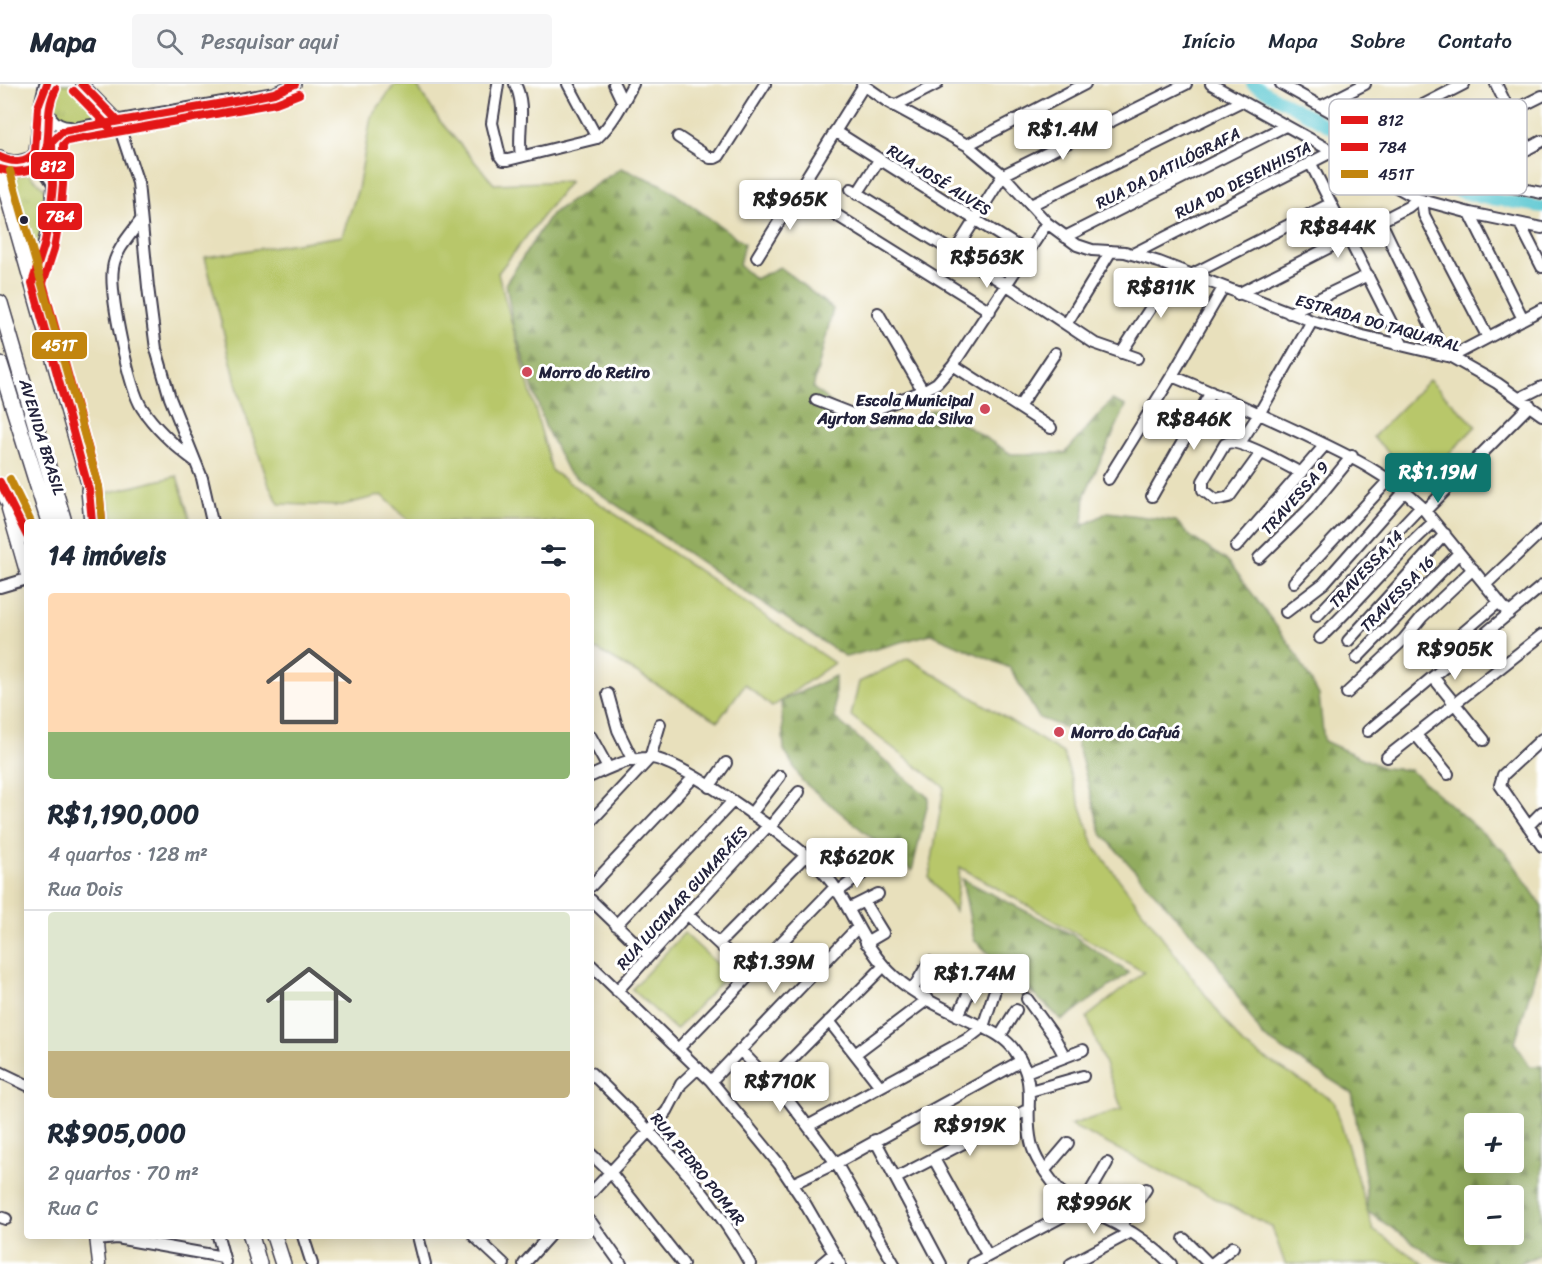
<!DOCTYPE html>
<html lang="pt">
<head>
<meta charset="utf-8">
<style>
	body { margin:0; font-family:Sriracha,sans-serif; background:#f6f6f7; color:#1f2937; height:100vh; display:flex; flex-direction:column; font-size:22px; white-space:nowrap }
	* { box-sizing:border-box; margin:0 }
	p { font-size:20px; color:#747a83 }
	.icon { flex:none; width:33px; height:33px; fill:none; stroke:currentColor; stroke-width:2; stroke-linecap:round; stroke-linejoin:round }
	.map { position:relative; flex:1; overflow:hidden }
	.drawer { position:absolute; left:24px; top:435px; width:570px; height:720px; display:flex; flex-direction:column; background:#fff; border-radius:6px; box-shadow:0 3px 15px #0003 }
	.drawer>* { flex:none }
	.fabs { position:absolute; left:1464px; top:1029px; display:grid; gap:12px }
	.fabs a { display:grid; place-items:center; width:60px; height:60px; border-radius:6px; background:#fff; box-shadow:0 3px 15px #0003; font-size:30px }
	.price { position:absolute; translate:-50% -51px; padding:0 14px; border-radius:6px; background:#fff; color:#222; font-size:20px; line-height:39px; filter:drop-shadow(0 2px 3px #0008) }
	.price::after { content:''; position:absolute; left:50%; top:36px; width:18px; height:14px; margin-left:-9px; background:inherit; clip-path:polygon(0 0,100% 0,50% 100%) }
	.price.selected { background:#0f766e; color:#fff }
	ul { padding:0; list-style:none }
	li { display:grid; align-content:center; gap:12px; height:318px; padding:0 24px }
	li+li { border-top:2px solid #e0e1e3 }
	li span { display:grid; place-items:center; height:186px; border-radius:6px; color:#555 }
	li>.icon { margin-inline-start:auto }
	span .icon { width:108px; height:108px; fill:#fffc; stroke-width:1 }
	li b { font-size:26px }
	h2 { display:flex; justify-content:space-between; align-items:center; height:72px; padding:0 24px; font-size:26px }
	header { display:flex; align-items:center; gap:36px; box-sizing:border-box; height:84px; padding:0 30px; background:#fff; border-bottom:2px solid #e0e1e3 }
	header strong { font-size:28px }
	nav { display:flex; gap:33px; margin-inline-start:auto; font-size:21px }
	.search { width:420px; height:54px; background:#f6f6f7; display:flex; align-items:center; gap:15px; box-sizing:border-box; padding:0 21px; border-radius:6px; color:#747a83; font-size:22px }
	.map>svg:first-child { display:block }
	.green { fill:#b8c76a; stroke:#6d7452; stroke-width:1.5 }
	.forest { fill:url(#forest-firs); stroke:#5a674c; stroke-width:1.5; fill-rule:evenodd }
	.park { fill:url(#park-tufts); stroke:#6d7452; stroke-width:1.5 }
	.lines { fill:none; stroke-linecap:round; stroke-linejoin:round }
	.river { stroke:#5ac7d1; stroke-width:12 }
	.minor-casing { stroke:#403e4e; stroke-width:14 }
	.major-casing { stroke:#403e4e; stroke-width:15 }
	.highway-casing { stroke:#403e4e; stroke-width:18 }
	.minor { stroke:#fff; stroke-width:10 }
	.major { stroke:#fff; stroke-width:12 }
	.highway { stroke:#fff; stroke-width:15 }
	.bus-1-casing { stroke:#fff; stroke-width:12 }
	.bus-2-casing { stroke:#fff; stroke-width:12 }
	.bus-3-casing { stroke:#fff; stroke-width:12 }
	.bus-1 { stroke:#e31919; stroke-width:8 }
	.bus-2 { stroke:#e31919; stroke-width:8 }
	.bus-3 { stroke:#c2850f; stroke-width:8 }
	.bus-dot { fill:#22223b; stroke:#fff; stroke-width:2 }
	.poi-dot { fill:#d1495b; stroke:#fff; stroke-width:2 }
	.labels { text-anchor:middle; dominant-baseline:central; stroke-width:6; stroke-linejoin:round; paint-order:stroke }
	.street-label { font-size:16px; fill:#22223b; stroke:#fff }
	.poi-label { font-size:16px; font-weight:bold; fill:#22223b; stroke:#fff; text-anchor:start }
	.key { fill:#fff; stroke:#bdbdc4; stroke-width:1.5 }
	.key-label { font-size:16px; fill:#22223b }
	.line-badge { stroke:#fff; stroke-width:2 }
	.badge-label { font-size:16px; text-anchor:middle; font-weight:bold; fill:#fff }
</style>
</head>
<body>
<header>
<strong>Mapa</strong>
<div class="search"><svg class="icon" aria-label="search" viewBox="0 0 24 24"><circle cx="10" cy="10" r="6"/><path d="M15 15l6 6"/></svg>Pesquisar aqui</div>
<nav><a>Início</a><a>Mapa</a><a>Sobre</a><a>Contato</a></nav>
</header>
<div class="map">
<svg width="1542" height="1180" viewBox="0 0 1542 1180">
	<defs>
		<pattern id="forest-firs" width="22" height="20" patternUnits="userSpaceOnUse" patternTransform="scale(1.5)"><rect width="22" height="20" fill="#92ac5e"/><path d="M5 1l3.5 6h-7zM16 11l3.5 6h-7z" fill="#778c4f"/></pattern>
		<pattern id="park-tufts" width="24" height="20" patternUnits="userSpaceOnUse" patternTransform="scale(1.5)"><rect width="24" height="20" fill="#b8c76a"/><path d="M3 7l-1-3M5 7V3M7 7l1-3M15 17l-1-3M17 17v-4M19 17l1-3" fill="none" stroke="#9eab5d"/></pattern>
	</defs>
	<rect width="100%" height="100%" fill="#fff"/>
	<filter id="ink" filterUnits="userSpaceOnUse"><feTurbulence type="fractalNoise" baseFrequency=".0167" numOctaves="2"/><feDisplacementMap in="SourceGraphic" scale="12" xChannelSelector="R" yChannelSelector="G"/><feConvolveMatrix kernelMatrix="1 2 1 2 8 2 1 2 1" color-interpolation-filters="sRGB"/></filter>
	<filter id="wash" filterUnits="userSpaceOnUse"><feTurbulence type="fractalNoise" baseFrequency=".008" numOctaves="4" result="noise"/><feDisplacementMap in="SourceGraphic" scale="24" xChannelSelector="R" yChannelSelector="G"/><feGaussianBlur stdDeviation="1.35" result="paint"/><feColorMatrix in="noise" values="0 0 0 0 0 0 0 0 0 0 0 0 0 0 0 0 0 1.4 0 .05"/><feComposite in="paint" operator="in"/></filter>
	<g filter="url(#wash)">
		<rect width="100%" height="100%" fill="#e8e0bc"/>
		<path class="green" d="M395,0H416L439,36L494,100L570,97L498,189L552,387L834,579L772,623L745,600L718,637L596,565L591,570V438H410L382,411L339,422L279,420L269,401L240,314L205,173L342,152L358,105L371,33Z
			M1429,296L1476,342L1420,400L1373,353Z
			M177,392L191,438H115L106,409Z
			M908,574L1063,669L1094,762L1243,961L1334,1017L1373,1146L1424,1180H1285L1272,1143L1070,1041L1122,1025L1087,933L1144,888L960,783L955,827L929,794L944,703L851,632L859,598Z
			M684,849L728,890L676,946L632,905Z"/>
		<path class="forest" d="M621,84L663,101L744,159L739,181L755,195L780,183L833,225L813,304L868,348L938,324L1011,370L1065,369L1112,316L1126,322L1085,410L1083,442L1108,428L1176,437L1191,453L1229,478L1294,566L1319,611L1324,657L1384,684L1410,686L1507,770L1542,822V867L1515,959L1530,982H1542V1170L1518,1180H1457L1437,1175L1367,1127L1365,1094L1352,1009L1263,953L1214,875L1101,749L1074,647L1039,634L1010,584L931,550L846,573L724,494L568,388L545,342L513,242L506,199L551,130ZM1474,1040H1514V1078H1474ZM1474,1112H1514V1150H1474Z
			M835,592V634L929,714L912,787L802,697L784,666L781,617Z
			M962,795L1071,850L1129,889L1062,936L974,856Z"/>
		<path class="park" d="M52,0H78L100,25L98,35L64,41L49,24V5Z
			M28,89L44,104L47,116L35,175L12,94Z"/>
		<g class="lines">
			<path class="river" d="M1252,0L1344,51L1400,86L1426,98L1478,113L1542,123"/>
		</g>
	</g>
	<g filter="url(#ink)">
		<g class="lines">
			<defs>
				<path id="minor" d="M82,0L117,36L138,99L148,203L156,265L170,314L202,394L212,438
					M498,0L492,39L500,72L503,76H508L597,54C613,39 623,19 633,0
					M515,0C527,23 517,48 521,72
					M568,0L597,54
					M614,0L623,19
					M862,0L888,18L967,61L1003,91L1047,139L1077,161L1092,166L1125,168L1159,178L1312,237L1363,252L1451,273L1497,299L1542,331
					M1211,0L1418,115L1470,129L1542,144
					M1281,0L1408,71L1438,84L1472,95L1542,109
					M1496,0L1528,65
					M44,13C47,29 52,43 70,43
					M894,22L937,0
					M1322,22L1365,0
					M1510,28L1542,12
					M835,47L1028,169
					M678,53L710,74H715L719,72L765,0
					M967,61L1085,0
					M0,73C10,79 21,78 31,73L35,68L40,21L45,0
					M31,73L42,83L52,98
					M1310,78L1402,260
					M1472,95L1542,57
					M851,105L1007,201L1094,259L1137,274
					M798,107L990,227
					M857,110L879,76
					M1422,116L1424,131L1487,252
					M1031,121L1242,17
					M1470,129L1523,235
					M141,136C131,150 115,167 113,184C109,209 129,304 142,324C155,344 176,363 195,377
					M1380,136L1445,271
					M1520,140L1542,183
					M1065,153L1285,42
					M954,169L1003,91L1186,0
					M1133,170L1464,0
					M757,173L864,1
					M1191,191L1330,120
					M32,199C43,168 51,136 53,103C54,89 47,69 53,56C57,46 72,45 81,43L274,9L295,0
					M1238,210L1408,123L1418,115
					M878,229L923,307
					M1289,229L1368,191
					M1067,239L1111,167
					M1121,269L1176,185
					M1451,273L1542,225
					M953,281L1051,344
					M1172,292C1216,310 1260,330 1303,350C1347,371 1385,388 1421,422L1509,530
					M1520,314L1542,303
					M816,316L852,330H863L923,307L937,299L953,281L1047,139
					M1019,323L1055,269
					M1240,359L1259,330L1312,237
					M1261,369L1229,413L1216,416L1203,406V397L1225,360C1237,352 1287,382 1301,389
					M1108,395L1173,290L1223,204
					M1152,412L1211,308
					M1425,427L1530,321
					M1236,463L1325,361
					M1259,474L1308,426L1352,372
					M1294,498L1389,396
					M1485,501L1542,447
					M0,503L27,495
					M1286,528L1324,499L1405,407
					M1317,532L1421,422
					M1320,554C1359,517 1394,473 1434,438
					M1348,557L1445,450
					M1439,569L1499,518
					M1357,574L1459,469
					M1433,593L1484,656
					M1347,609L1404,555L1422,533L1473,485
					M608,610L618,646L633,677
					M1368,647L1542,502
					M1416,651L1448,690
					M591,653L608,684
					M1542,655L1503,691L1500,701L1542,762
					M1387,673L1542,551
					M591,692C609,684 631,673 651,674C682,676 803,763 824,789C853,822 861,863 895,893C916,912 945,925 970,937C986,945 1004,951 1015,967C1039,1001 1023,1023 1031,1058C1034,1075 1048,1092 1058,1105C1074,1123 1100,1131 1120,1142C1140,1152 1155,1164 1171,1180
					M709,703L726,679
					M751,730L780,692
					M591,737L650,674L660,640
					M1528,742L1542,728
					M770,743L799,708
					M824,788L851,768
					M591,802L694,693
					M837,808L869,785
					M591,816L649,872
					M864,818L883,849L866,859
					M848,825L878,810
					M688,831L751,890
					M616,841L732,718
					M719,859L806,771
					M591,881L711,997L779,1080L803,1116L840,1180
					M913,905L929,878
					M617,907L768,742
					M1027,915L1053,951L1065,973
					M958,932L974,897
					M829,937L880,1002
					M1000,952L1016,926
					M678,965L834,804
					M740,966L788,1016L836,1079L894,1180
					M855,970L928,915
					M0,988L27,1001
					M1026,988L1083,966
					M591,989C650,1046 710,1107 750,1180
					M771,996L884,882
					M711,997L858,843
					M1030,1007L1083,992
					M808,1042L966,956L983,943L994,909
					M875,1056L941,1180
					M591,1070L611,1089L683,1180
					M934,1075L988,1172
					M1045,1086L1068,1059
					M896,1094L1029,1025
					M792,1100L836,1079L1021,977
					M591,1109L650,1046L667,1027L681,1000L698,984
					M0,1133L6,1135
					M591,1138L621,1180
					M1121,1142L1146,1105
					M218,1152L225,1178
					M303,1152L312,1180
					M418,1152L425,1180
					M474,1152L504,1180
					M1184,1155L1209,1180
					M96,1156L117,1154L223,1173
					M524,1180L549,1152
					M821,1180L834,1169
					M973,1180L1082,1122L1107,1079
					M1071,1180L1131,1148
					M1212,1180L1233,1163"/>
				<path id="major" d="M0,90L91,412
					M8,425L27,491
					M96,1152L99,1180"/>
				<path id="highway" d="M0,219L64,438
					M0,280L49,438
					M2,405L27,452
					M89,406L92,438
					M251,1152L259,1180
					M274,1152L283,1180"/>
			</defs>
			<use href="#minor" class="minor-casing"/>
			<use href="#major" class="major-casing"/>
			<use href="#highway" class="highway-casing"/>
			<use href="#minor" class="minor"/>
			<use href="#major" class="major"/>
			<use href="#highway" class="highway"/>
			<defs>
				<path id="bus-1" d="M82,0L117,36
					M0,73C12,79 26,79 35,68L38,23L47,0
					M0,398L27,452
					M92,438L89,406L32,199L44,162L50,131L53,101L52,58L63,47L246,15L274,9L295,0"/>
				<path id="bus-2" d="M74,7L109,43
					M0,85C15,90 40,89 45,70C52,48 44,27 56,5
					M102,437L99,403L43,199L54,165L60,132L63,101V61L67,57L276,19L299,10"/>
				<path id="bus-3" d="M10,87L99,403L102,437
					M10,395L31,438"/>
			</defs>
			<use href="#bus-1" class="bus-1-casing"/>
			<use href="#bus-2" class="bus-2-casing"/>
			<use href="#bus-3" class="bus-3-casing"/>
			<use href="#bus-1" class="bus-1"/>
			<use href="#bus-2" class="bus-2"/>
			<use href="#bus-3" class="bus-3"/>
		</g>
	</g>
	<circle class="bus-dot" cx="24" cy="136" r="5"/>
	<g class="poi-dot">
		<circle cx="527" cy="288" r="6"/>
		<circle cx="985" cy="325" r="6"/>
		<circle cx="1059" cy="648" r="6"/>
	</g>
	<g class="labels">
		<g class="street-label">
			<text transform="translate(1168 84) rotate(-27)">RUA DA DATILÓGRAFA</text>
			<text transform="translate(939 96) rotate(32)">RUA JOSÉ ALVES</text>
			<text transform="translate(1243 96) rotate(-27)">RUA DO DESENHISTA</text>
			<text transform="translate(1378 239) rotate(16)">ESTRADA DO TAQUARAL</text>
			<text transform="translate(42 353) rotate(73)">AVENIDA BRASIL</text>
			<text transform="translate(1295 414) rotate(-48)">TRAVESSA 9</text>
			<text transform="translate(1366 485) rotate(-47)">TRAVESSA 14</text>
			<text transform="translate(1397 510) rotate(-46)">TRAVESSA 16</text>
			<text transform="translate(682 814) rotate(-48)">RUA LUCIMAR GUMARÃES</text>
			<text transform="translate(698 1085) rotate(51)">RUA PEDRO POMAR</text>
		</g>
		<g class="poi-label">
			<text x="539" y="288">Morro do Retiro</text>
			<text x="973" y="316" text-anchor="end">Escola Municipal<tspan x="973" dy="18">Ayrton Senna da Silva</tspan></text>
			<text x="1071" y="648">Morro do Cafuá</text>
		</g>
	</g>
	<rect x="1329" y="15" width="198" height="96" rx="9" class="key"/>
	<rect x="1341" y="32" width="27" height="8" fill="#e31919"/>
	<rect x="1341" y="59" width="27" height="8" fill="#e31919"/>
	<rect x="1341" y="86" width="27" height="8" fill="#c2850f"/>
	<g class="key-label">
		<text x="1378" y="42">812</text>
		<text x="1378" y="69">784</text>
		<text x="1378" y="96">451T</text>
	</g>
	<g class="line-badge">
		<rect x="30" y="67" width="45" height="29" rx="6" fill="#e31919"/>
		<rect x="37" y="118" width="46" height="29" rx="6" fill="#e31919"/>
		<rect x="31" y="247" width="57" height="29" rx="6" fill="#c2850f"/>
	</g>
	<g class="badge-label">
		<text x="53" y="88">812</text>
		<text x="60" y="138">784</text>
		<text x="59" y="267">451T</text>
	</g>
</svg>
<div class="fabs">
<a>+</a>
<a>−</a>
</div>
<b class="price" style="left:1063px;top:77px">R$1.4M</b>
<b class="price" style="left:790px;top:147px">R$965K</b>
<b class="price" style="left:1338px;top:175px">R$844K</b>
<b class="price" style="left:987px;top:205px">R$563K</b>
<b class="price" style="left:1161px;top:235px">R$811K</b>
<b class="price" style="left:1194px;top:367px">R$846K</b>
<b class="price selected" style="left:1438px;top:420px">R$1.19M</b>
<b class="price" style="left:1455px;top:597px">R$905K</b>
<b class="price" style="left:857px;top:805px">R$620K</b>
<b class="price" style="left:774px;top:910px">R$1.39M</b>
<b class="price" style="left:975px;top:921px">R$1.74M</b>
<b class="price" style="left:780px;top:1029px">R$710K</b>
<b class="price" style="left:970px;top:1073px">R$919K</b>
<b class="price" style="left:1094px;top:1151px">R$996K</b>
<section class="drawer">
<h2>14 imóveis<svg class="icon" aria-label="filters" viewBox="0 0 24 24"><path d="M4 7h16M4 17h16"/><circle cx="9" cy="7" r="2"/><circle cx="15" cy="17" r="2"/></svg></h2>
<ul>
<li><span style="background:linear-gradient(#ffd9b3 75%,#8fb573 0)"><svg class="icon" aria-label="home" viewBox="0 0 24 24"><path d="M3 11l9-7 9 7M6 9v11h12V9"/></svg></span><div><b>R$1,190,000</b><p>4 quartos · 128 m²</p><p>Rua Dois</p></div></li>
<li><span style="background:linear-gradient(#dfe7d0 75%,#c2b280 0)"><svg class="icon" aria-label="home" viewBox="0 0 24 24"><path d="M3 11l9-7 9 7M6 9v11h12V9"/></svg></span><div><b>R$905,000</b><p>2 quartos · 70 m²</p><p>Rua C</p></div></li>
</ul>
</section>
</div>
</body>
</html>
